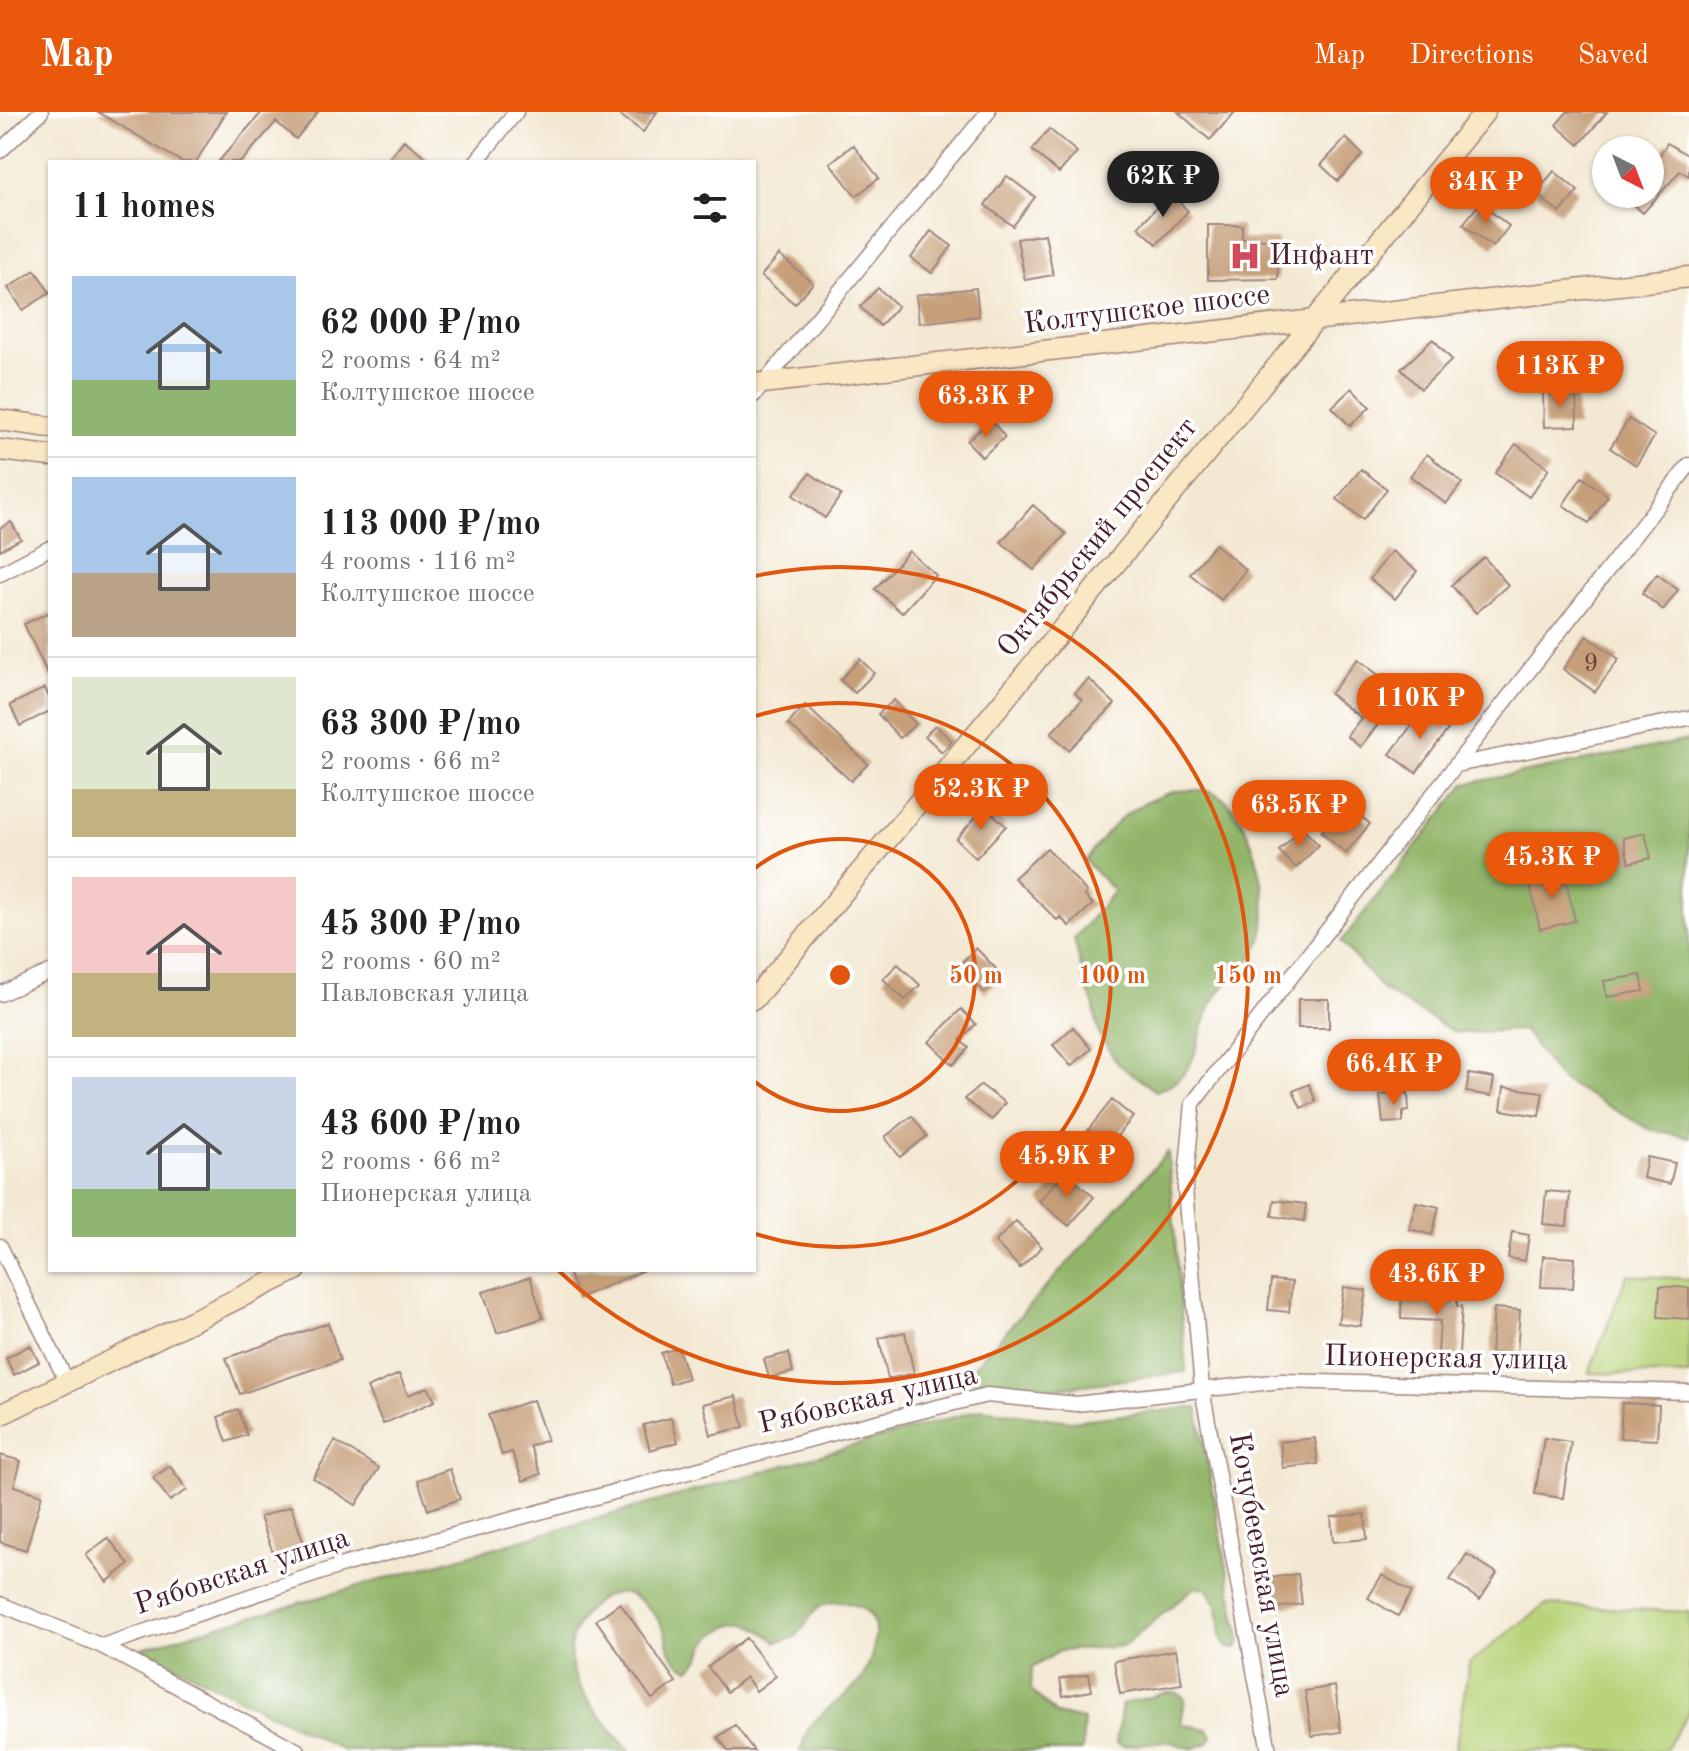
<!DOCTYPE html>
<html lang="en">
<head>
<meta charset="utf-8">
<style>
	body { margin:0; font-family:"Old Standard TT",serif; background:#f2f2f2; color:#202124; height:100vh; display:flex; flex-direction:column; font-size:30px; white-space:nowrap }
	* { box-sizing:border-box; margin:0 }
	p { font-size:26px; color:#757577 }
	.icon { flex:none; width:44px; height:44px; fill:none; stroke:currentColor; stroke-width:2; stroke-linecap:round; stroke-linejoin:round }
	.map { position:relative; flex:1; overflow:hidden }
	.sheet { position:absolute; left:48px; top:48px; width:708px; height:1112px; display:flex; flex-direction:column; background:#fff; border-radius:0px; box-shadow:0 2px 6px #0004 }
	.sheet>* { flex:none }
	.needle { width:52px; rotate:138deg }
	.controls { position:absolute; left:1592px; top:24px; display:grid; gap:16px }
	.controls a { display:grid; place-items:center; width:72px; height:72px; border-radius:50%; background:#fff; box-shadow:0 2px 6px #0004; font-size:40px }
	.price { position:absolute; translate:-50% -68px; padding:0 18px; border-radius:28px; background:#ea580c; color:#fff; font-size:26px; line-height:52px; filter:drop-shadow(0 2px 4px #0008) }
	.price::after { content:''; position:absolute; left:50%; top:48px; width:24px; height:18px; margin-left:-12px; background:inherit; clip-path:polygon(0 0,100% 0,50% 100%) }
	.price.selected { background:#222; color:#fff }
	ul { padding:0; list-style:none }
	li { display:flex; align-items:center; gap:24px; height:200px; padding:0 24px }
	li+li { border-top:2px solid #e0e0e0 }
	li span { display:grid; place-items:center; flex:none; width:224px; height:160px; border-radius:0px; color:#555 }
	li>.icon { margin-inline-start:auto }
	span .icon { width:96px; height:96px; fill:#fffc; stroke-width:1 }
	li b { font-size:34px }
	h2 { display:flex; justify-content:space-between; align-items:center; height:96px; padding:0 24px; font-size:34px }
	header { display:flex; align-items:center; gap:48px; box-sizing:border-box; height:112px; padding:0 40px; background:#ea580c; color:#fff }
	header strong { font-size:38px }
	nav { display:flex; gap:44px; margin-inline-start:auto; font-size:28px }
	.map>svg:first-child { display:block }
	.green { fill:#b8d379; stroke:#817952; stroke-width:2 }
	.forest { fill:#92b569; stroke:#6e6a4a; stroke-width:2 }
	.building { fill:#c69f79 }
	.lines { fill:none; stroke-linecap:round; stroke-linejoin:round }
	.street-casing { stroke:#9e847e; stroke-width:17 }
	.secondary-casing { stroke:#9e847e; stroke-width:23 }
	.street { stroke:#fff; stroke-width:14 }
	.secondary { stroke:#fae7c3; stroke-width:20 }
	.ring { fill:none; stroke:#e0560e; stroke-width:4 }
	.labels { text-anchor:middle; dominant-baseline:central; stroke-width:7; stroke-linejoin:round; paint-order:stroke }
	.number-label { font-size:26px; fill:#693f3e }
	.poi-label { font-size:30px; fill:#4a1f2b; stroke:#fff; text-anchor:start }
	.street-label { font-size:30px; fill:#4a1f2b; stroke:#fff }
	.centre { fill:#e0560e; stroke:#fff; stroke-width:4 }
	.ring-label { font-size:24px; text-anchor:middle; font-weight:bold; fill:#e0560e; stroke:#fff; stroke-width:7; stroke-linejoin:round; paint-order:stroke }
</style>
</head>
<body>
<header>
<strong>Map</strong>
<nav><a>Map</a><a>Directions</a><a>Saved</a></nav>
</header>
<div class="map">
<svg width="1689" height="1639" viewBox="0 0 1689 1639">
	<rect width="100%" height="100%" fill="#fff"/>
	<filter id="ink" filterUnits="userSpaceOnUse"><feTurbulence type="fractalNoise" baseFrequency=".0125" numOctaves="2"/><feDisplacementMap in="SourceGraphic" scale="16" xChannelSelector="R" yChannelSelector="G"/><feConvolveMatrix kernelMatrix="1 2 1 2 8 2 1 2 1" color-interpolation-filters="sRGB"/></filter>
	<filter id="wash" filterUnits="userSpaceOnUse"><feTurbulence type="fractalNoise" baseFrequency=".006" numOctaves="4" result="noise"/><feDisplacementMap in="SourceGraphic" scale="32" xChannelSelector="R" yChannelSelector="G"/><feGaussianBlur stdDeviation="1.8" result="paint"/><feColorMatrix in="noise" values="0 0 0 0 0 0 0 0 0 0 0 0 0 0 0 0 0 1.4 0 .05"/><feComposite in="paint" operator="in"/></filter>
	<g filter="url(#wash)">
		<rect width="100%" height="100%" fill="#f3e8d2"/>
		<path class="green" d="M1627,1163L1689,1167V1263L1589,1261Z
			M1545,1493L1689,1500V1600L1664,1639H1455L1469,1551Z"/>
		<path class="forest" d="M1689,628V1025L1649,1017L1560,967L1523,918L1456,921L1383,878L1341,830L1465,672Z
			M1175,679C1185,679 1202,676 1212,680C1252,695 1274,792 1261,828C1251,856 1220,870 1209,897C1194,933 1199,965 1156,979L1118,952L1099,922L1093,891L1086,875L1074,827L1114,779L1085,749C1116,709 1125,695 1175,679Z
			M1168,1040L1186,1260L1053,1277L962,1268Z
			M1197,1295L1241,1531L1235,1537L1226,1535L1221,1523L1218,1495L1207,1476L1195,1475L1124,1534L1060,1539L1032,1556L1031,1578L1056,1602L1084,1608L1082,1639H800C803,1632 805,1623 809,1616C822,1597 844,1588 859,1570C870,1557 883,1516 869,1502C860,1492 842,1488 829,1491C809,1496 809,1514 795,1525C791,1528 782,1528 777,1530C769,1524 759,1516 750,1512C736,1507 714,1520 706,1532C698,1546 705,1545 689,1557C685,1554 678,1551 675,1547C668,1538 668,1528 664,1518C658,1505 644,1489 631,1483C617,1478 602,1483 592,1494C540,1546 593,1598 630,1639H344L141,1536L982,1297L1070,1309Z
			M1170,1580L1178,1581L1185,1587L1181,1612L1208,1617L1212,1624L1208,1631L1192,1637L1167,1629L1124,1634L1116,1631L1122,1592Z"/>
		<g id="blocks">
			<path class="building" d="M98,0H226L196,50H182Z
				M262,0H318L296,27L276,10L241,50H218Z
				M616,0H657L643,20Z
				M1178,0H1235L1210,28Z
				M1567,0H1607L1579,33L1556,13Z
				M1049,17L1077,40L1059,61L1032,38Z
				M1346,26L1363,43L1338,69L1321,53Z
				M404,28L432,50H386Z
				M1667,31L1689,44V64L1680,59L1643,101L1622,82H1650V60Z
				M853,33L879,66L856,84L830,51Z
				M1554,59L1578,79L1560,101L1536,81Z
				M1007,64L1035,85L1013,114L985,93Z
				M1170,81L1188,99L1157,132L1138,115Z
				M1480,91L1509,114L1493,135L1463,112Z
				M1208,113H1242V127H1278V167L1208,168Z
				M931,119L952,134L932,161L911,146Z
				M1045,122L1053,163L1025,168L1017,127Z
				M779,143L813,171L795,192L761,164Z
				M35,158L50,181L23,198L8,176Z
				M878,176L898,194L880,214L860,195Z
				M976,176L979,204L919,211L916,183Z
				M1433,227L1452,248L1421,277L1401,257Z
				M1352,276L1370,295L1350,314L1332,295Z
				M1576,279L1577,314L1544,315L1543,280Z
				M1629,307L1655,324L1636,353L1610,336Z
				M991,308L1005,325L982,345L967,329Z
				M1516,332L1549,357L1529,385L1495,361Z
				M1427,342L1462,371L1446,392L1410,364Z
				M1361,357L1387,377L1363,408L1337,387Z
				M810,361L841,383L825,406L793,383Z
				M1582,365L1608,384L1589,411L1563,393Z
				M1033,393L1066,422L1034,458L1001,430Z
				M11,410L21,427L0,438V416Z
				M1215,432L1246,458L1221,488L1190,462Z
				M909,439L936,463L902,501L875,477Z
				M1392,439L1417,459L1395,487L1370,467Z
				M1484,445L1508,473L1476,501L1451,473Z
				M1657,462L1678,478L1663,498L1642,481Z
				M50,500V567L24,512Z
				M1587,524L1619,547L1595,580L1563,557Z
				M860,547L874,561L855,581L840,568Z
				M1358,547L1387,570L1369,591L1385,604L1360,635L1347,624L1361,606L1330,582Z
				M1089,567L1115,592L1069,638L1051,621L1082,588L1075,581Z
				M45,576L50,587V599L20,614L10,593Z
				M894,588L916,612L900,626L878,602Z
				M805,593L868,652L851,669L788,612Z
				M1424,597L1449,616L1416,661L1390,642Z
				M935,613L952,629L942,640L925,624Z
				M1345,691L1370,712L1346,741L1321,720Z
				M985,695L1006,714L976,746L956,727Z
				M1302,716L1319,733L1296,756L1279,739Z
				M1645,721L1651,746L1629,751L1623,726Z
				M1047,736L1087,780L1084,783L1093,792L1069,814L1060,805L1057,808L1014,766Z
				M1564,760L1575,809L1540,817L1529,768Z
				M976,836L1003,864L985,881L958,854Z
				M898,852L920,873L905,888L883,867Z
				M1641,863L1644,879L1607,885L1604,869Z
				M1298,887H1329V916H1298Z
				M961,897L976,912L960,928L969,936L953,953L929,930Z
				M1073,915L1091,937L1071,954L1053,933Z
				M1469,962L1494,966L1491,984L1466,980Z
				M1309,972L1316,990L1301,996L1293,979Z
				M981,973L1005,991L992,1008L964,987Z
				M1504,975L1543,980L1539,1004L1501,998Z
				M1408,981L1409,999L1403,1000V1010L1383,1011L1380,983Z
				M1112,988L1133,1005L1109,1034L1088,1018Z
				M912,1004L927,1024L900,1045L885,1025Z
				M1647,1045L1675,1051L1670,1072L1643,1066Z
				M1065,1060L1094,1085L1069,1114L1039,1089Z
				M1546,1079L1570,1081L1567,1114L1543,1112Z
				M1274,1088L1306,1092L1304,1109L1272,1104Z
				M1416,1090L1439,1095L1432,1123L1409,1117Z
				M1016,1109L1042,1135L1020,1156L995,1130Z
				M1512,1120L1529,1123L1525,1149L1508,1146Z
				M1543,1144L1575,1146L1573,1176L1541,1175Z
				M567,1158H644L579,1186Z
				M530,1165L543,1206L497,1221L483,1180Z
				M1271,1168L1292,1170L1289,1200L1268,1198Z
				M1443,1170L1458,1171L1457,1194H1462L1458,1257L1437,1256L1440,1209L1401,1207L1402,1174L1443,1175Z
				M1660,1174L1689,1176V1207L1658,1205Z
				M1344,1175L1366,1178L1360,1214L1338,1211Z
				M1494,1196L1520,1198L1517,1243L1491,1241Z
				M328,1211L340,1248L240,1282L226,1246Z
				M905,1220L914,1261L888,1267L879,1226Z
				M30,1233L39,1250L14,1263L6,1246Z
				M678,1236L688,1266L670,1272L661,1241Z
				M789,1241L793,1260L769,1266L764,1247Z
				M399,1262L408,1283L428,1275L435,1289L383,1312L367,1276Z
				M736,1284L744,1315L711,1323L703,1292Z
				M533,1288L547,1328L530,1334L541,1362L523,1369L512,1340L502,1343L488,1303Z
				M1622,1291L1659,1293L1657,1328L1620,1326Z
				M238,1297L247,1323L227,1330L218,1305Z
				M671,1306L678,1330L650,1338L643,1313Z
				M1315,1326L1318,1352L1283,1356L1280,1330Z
				M1544,1326L1571,1330L1563,1386L1535,1382Z
				M335,1329L379,1356L356,1393L313,1366Z
				M0,1343L21,1349L14,1374L42,1383L26,1438L0,1430Z
				M170,1354L187,1378L170,1389L153,1366Z
				M450,1357L460,1387L428,1398L418,1368Z
				M291,1394L305,1435L275,1446L260,1405Z
				M1365,1402L1367,1427L1333,1430L1331,1405Z
				M108,1426L129,1452L107,1470L86,1443Z
				M1467,1442L1497,1461L1480,1488L1450,1468Z
				M1298,1462L1302,1492L1275,1496L1270,1466Z
				M1382,1463L1412,1480L1398,1504L1368,1486Z
				M620,1491L676,1570L652,1587L596,1508Z
				M746,1526L776,1564L756,1579L746,1565L727,1580L708,1555Z
				M1176,1538L1182,1572L1120,1582L1114,1549Z
				M1089,1562L1092,1579L1063,1584L1060,1567Z
				M1335,1574L1341,1620L1312,1624L1305,1579Z
				M735,1613L754,1639H728L718,1625Z"/>
		</g>
	</g>
	<g filter="url(#ink)">
		<use href="#blocks" fill-opacity="0" stroke="#9e847e" stroke-width="2"/>
		<g class="lines">
			<defs>
				<path id="street" d="M0,39L41,0
					M476,50L516,0
					M754,283L988,0
					M0,462L50,436
					M1456,653L1689,606
					M0,882L50,860
					M0,1134L67,1270
					M0,1492L102,1534L298,1639
					M102,1534L346,1452L856,1315L987,1283L1076,1292L1281,1269L1689,1280
					M1269,1639L1202,1277L1185,1077L1193,991L1689,353"/>
				<path id="secondary" d="M754,272L1689,165
					M0,308L50,315
					M0,338L50,344
					M754,887L995,599L1485,0
					M0,1303L296,1158"/>
			</defs>
			<use href="#street" class="street-casing"/>
			<use href="#secondary" class="secondary-casing"/>
			<use href="#street" class="street"/>
			<use href="#secondary" class="secondary"/>
		</g>
	</g>
	<g class="ring">
		<path d="M754 757A136 136 0 1 1 754 969"/>
		<path d="M756 604A272 272 0 1 1 756 1122"/>
		<path d="M755 464A408 408 0 1 1 559 1159"/>
	</g>
	<defs>
		<symbol id="hospital-bare" viewBox="-9 -9 18 18"><path d="M-5-5h3v3.5h4V-5h3V5h-3V1.5h-4V5h-3Z" fill="#d1495b" stroke="#fff" stroke-width="2.5" paint-order="stroke"/></symbol>
	</defs>
	<g fill-rule="evenodd">
		<use href="#hospital-bare" x="1223" y="122" width="44" height="44"/>
	</g>
	<g class="labels">
		<g class="number-label">
			<text x="1591" y="552">9</text>
		</g>
		<g class="poi-label">
			<text x="1269" y="144">Инфант</text>
		</g>
		<g class="street-label">
			<text transform="translate(1147 198) rotate(-7)">Колтушское шоссе</text>
			<text transform="translate(1098 426) rotate(-51)">Октябрьский проспект</text>
			<text transform="translate(1446 1247) rotate(1)">Пионерская улица</text>
			<text transform="translate(868 1288) rotate(-13)">Рябовская улица</text>
			<text transform="translate(1261 1453) rotate(80)">Кочубеевская улица</text>
			<text transform="translate(242 1460) rotate(-18)">Рябовская улица</text>
		</g>
	</g>
	<circle cx="840" cy="863" r="12" class="centre"/>
	<g class="ring-label">
		<text x="976" y="871">50 m</text>
		<text x="1112" y="871">100 m</text>
		<text x="1248" y="871">150 m</text>
	</g>
</svg>
<div class="controls">
<a><svg class="needle" viewBox="-14 -14 28 28"><path d="M0-13l5 13h-10z" fill="#e53935"/><path d="M0 13l5-13h-10z" fill="#757577"/></svg></a>
</div>
<b class="price selected" style="left:1163px;top:107px">62K ₽</b>
<b class="price" style="left:1486px;top:113px">34K ₽</b>
<b class="price" style="left:1560px;top:297px">113K ₽</b>
<b class="price" style="left:986px;top:327px">63.3K ₽</b>
<b class="price" style="left:1420px;top:629px">110K ₽</b>
<b class="price" style="left:981px;top:720px">52.3K ₽</b>
<b class="price" style="left:1299px;top:736px">63.5K ₽</b>
<b class="price" style="left:1552px;top:788px">45.3K ₽</b>
<b class="price" style="left:1394px;top:995px">66.4K ₽</b>
<b class="price" style="left:1067px;top:1087px">45.9K ₽</b>
<b class="price" style="left:1437px;top:1205px">43.6K ₽</b>
<section class="sheet">
<h2>11 homes<svg class="icon" aria-label="filters" viewBox="0 0 24 24"><path d="M4 7h16M4 17h16"/><circle cx="9" cy="7" r="2"/><circle cx="15" cy="17" r="2"/></svg></h2>
<ul>
<li><span style="background:linear-gradient(#a9c7e8 65%,#8fb573 0)"><svg class="icon" aria-label="home" viewBox="0 0 24 24"><path d="M3 11l9-7 9 7M6 9v11h12V9"/></svg></span><div><b>62 000 ₽/mo</b><p>2 rooms · 64 m²</p><p>Колтушское шоссе</p></div></li>
<li><span style="background:linear-gradient(#a9c7e8 60%,#b9a48a 0)"><svg class="icon" aria-label="home" viewBox="0 0 24 24"><path d="M3 11l9-7 9 7M6 9v11h12V9"/></svg></span><div><b>113 000 ₽/mo</b><p>4 rooms · 116 m²</p><p>Колтушское шоссе</p></div></li>
<li><span style="background:linear-gradient(#dfe7d0 70%,#c2b280 0)"><svg class="icon" aria-label="home" viewBox="0 0 24 24"><path d="M3 11l9-7 9 7M6 9v11h12V9"/></svg></span><div><b>63 300 ₽/mo</b><p>2 rooms · 66 m²</p><p>Колтушское шоссе</p></div></li>
<li><span style="background:linear-gradient(#f6c9c9 60%,#c2b280 0)"><svg class="icon" aria-label="home" viewBox="0 0 24 24"><path d="M3 11l9-7 9 7M6 9v11h12V9"/></svg></span><div><b>45 300 ₽/mo</b><p>2 rooms · 60 m²</p><p>Павловская улица</p></div></li>
<li><span style="background:linear-gradient(#c9d6e8 70%,#8fb573 0)"><svg class="icon" aria-label="home" viewBox="0 0 24 24"><path d="M3 11l9-7 9 7M6 9v11h12V9"/></svg></span><div><b>43 600 ₽/mo</b><p>2 rooms · 66 m²</p><p>Пионерская улица</p></div></li>
</ul>
</section>
</div>
</body>
</html>
